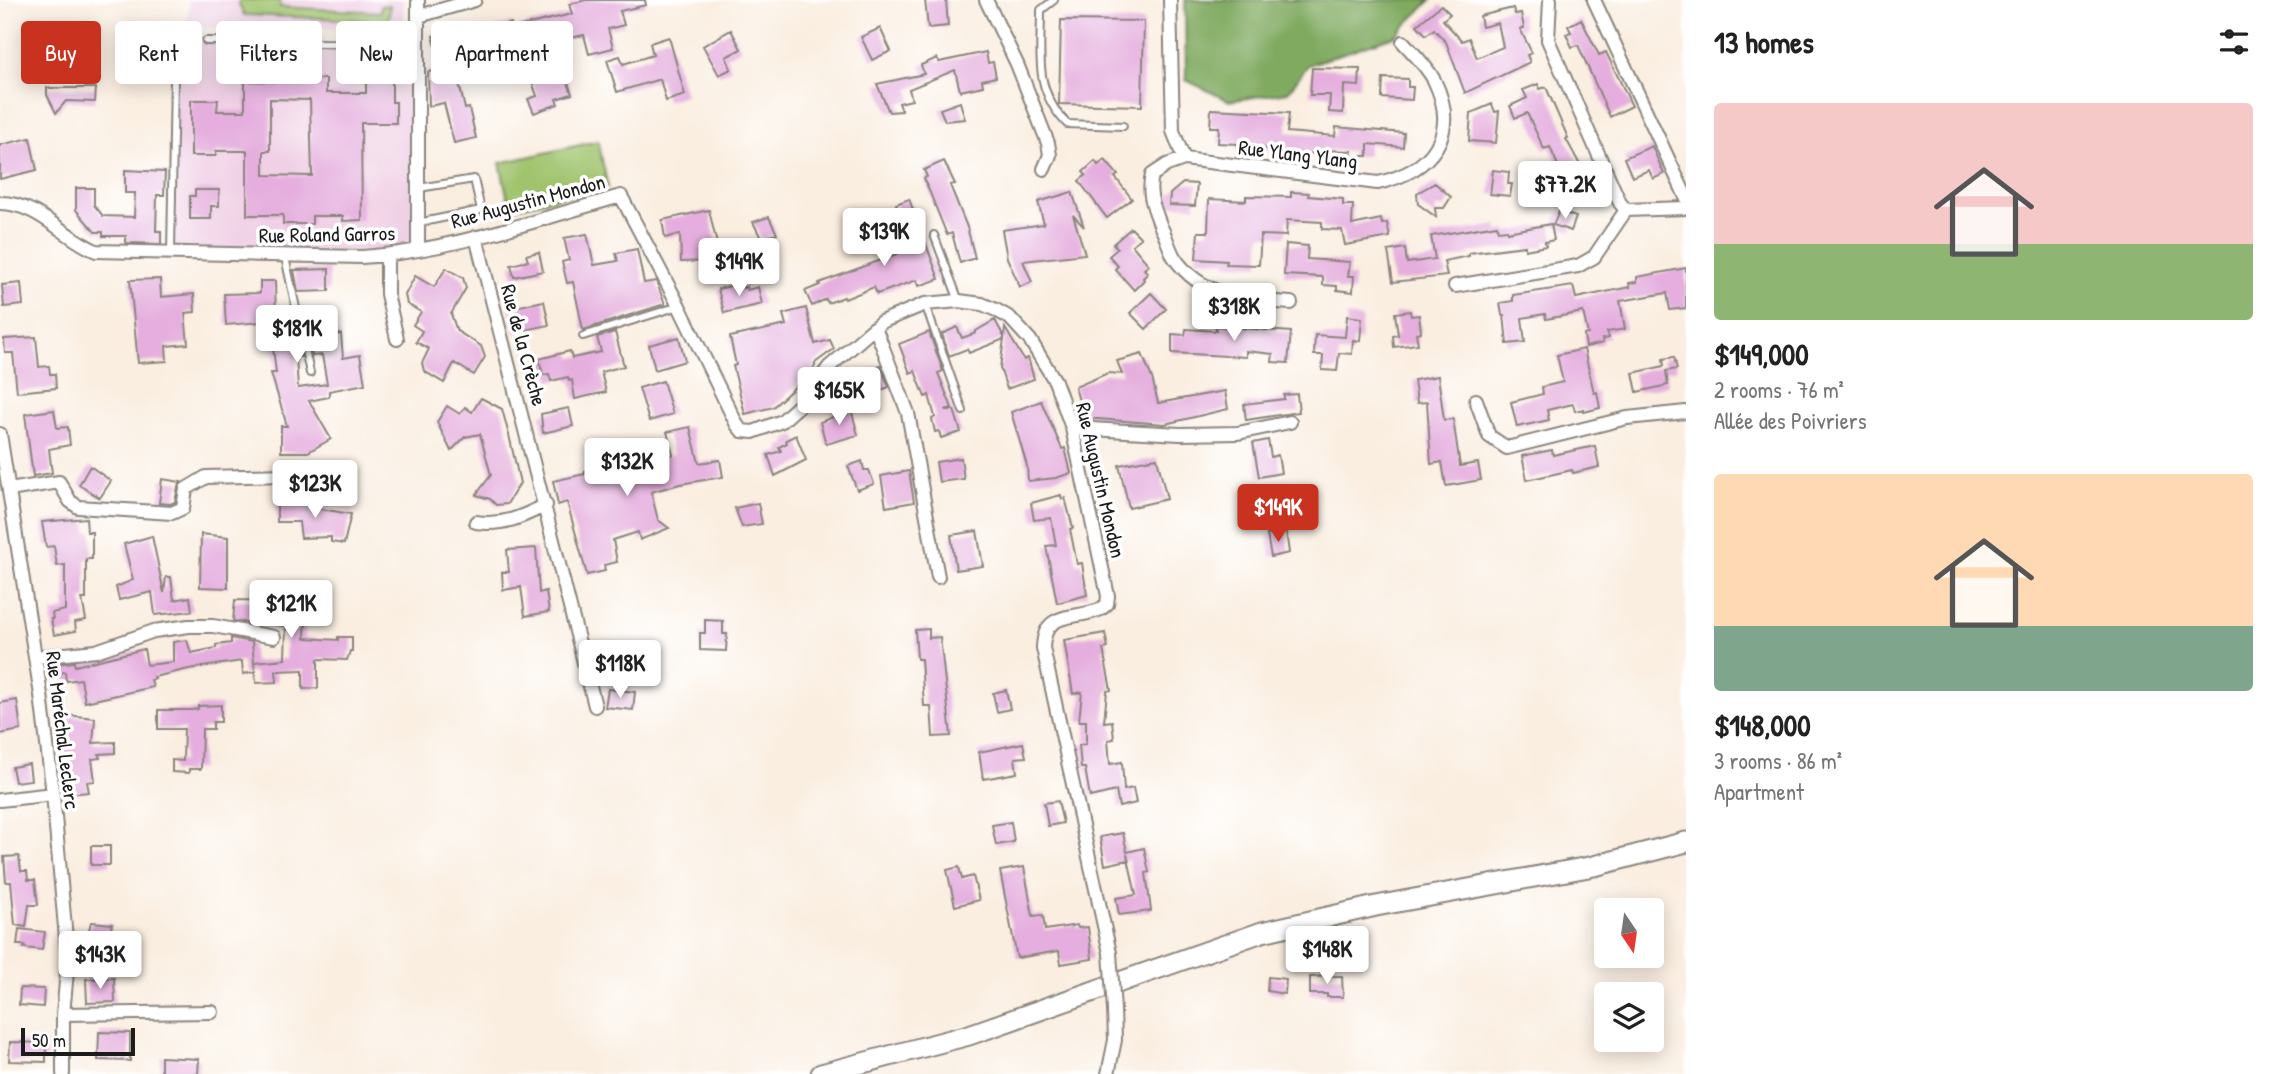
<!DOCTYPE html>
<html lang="en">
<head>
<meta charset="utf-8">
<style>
	body { margin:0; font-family:"Patrick Hand",sans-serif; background:#f2f2f2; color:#222; height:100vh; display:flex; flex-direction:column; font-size:26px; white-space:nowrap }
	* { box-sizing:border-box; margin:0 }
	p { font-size:23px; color:#767676 }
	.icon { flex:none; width:38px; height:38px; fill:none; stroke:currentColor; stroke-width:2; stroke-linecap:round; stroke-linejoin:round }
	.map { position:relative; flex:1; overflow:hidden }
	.sheet { display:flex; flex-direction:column; background:#fff; width:595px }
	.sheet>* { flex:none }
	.banner { position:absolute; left:21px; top:21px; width:665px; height:63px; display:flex; gap:14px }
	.needle { width:46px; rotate:167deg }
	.fabs { position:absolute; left:1594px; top:898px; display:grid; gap:14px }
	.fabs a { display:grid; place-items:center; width:70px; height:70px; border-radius:7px; background:#fff; box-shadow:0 4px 18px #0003; font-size:35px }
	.scale { position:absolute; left:21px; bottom:18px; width:114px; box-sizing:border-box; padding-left:7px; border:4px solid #1c1c1c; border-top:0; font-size:19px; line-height:24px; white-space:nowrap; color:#1c1c1c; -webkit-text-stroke:5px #fff; paint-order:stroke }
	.price { position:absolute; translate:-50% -60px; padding:0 16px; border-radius:7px; background:#fff; color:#222; font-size:23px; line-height:46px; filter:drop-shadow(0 2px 4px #0008) }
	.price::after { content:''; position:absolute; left:50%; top:42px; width:21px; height:16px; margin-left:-10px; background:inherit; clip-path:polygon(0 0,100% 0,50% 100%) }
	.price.current { background:#c8321e; color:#fff }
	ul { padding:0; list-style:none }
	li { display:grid; align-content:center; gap:14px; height:371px; padding:0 28px }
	li span { display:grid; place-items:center; height:217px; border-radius:7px; color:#555 }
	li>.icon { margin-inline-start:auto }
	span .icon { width:126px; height:126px; fill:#fffc; stroke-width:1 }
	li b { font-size:30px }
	h2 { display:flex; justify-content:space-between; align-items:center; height:84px; padding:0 28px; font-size:30px }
	.tag { padding:0 24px; border-radius:7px; background:#fff; box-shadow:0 4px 18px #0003; font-size:24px; line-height:63px }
	.tag.current { background:#c8321e; color:#fff }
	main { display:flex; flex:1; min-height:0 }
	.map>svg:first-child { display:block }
	.built { fill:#f0d0e5 }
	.green { fill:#a0c46e; stroke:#5e7045; stroke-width:2 }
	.forest { fill:#80aa61; stroke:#4e633e; stroke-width:2 }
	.building { fill:#e5aede; fill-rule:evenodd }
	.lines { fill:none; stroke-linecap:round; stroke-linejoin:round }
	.service-casing { stroke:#8b857e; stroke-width:10 }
	.minor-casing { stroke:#8b857e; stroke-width:16 }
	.primary-casing { stroke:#8b857e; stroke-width:23 }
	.service { stroke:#fff; stroke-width:6 }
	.minor { stroke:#fff; stroke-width:12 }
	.primary { stroke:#fff; stroke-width:19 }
	.minor-bridge-casing { stroke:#8b857e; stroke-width:16; stroke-linecap:butt }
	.minor-bridge { stroke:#fff; stroke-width:12 }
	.labels { text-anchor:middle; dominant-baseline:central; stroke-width:7; stroke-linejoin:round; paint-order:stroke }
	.street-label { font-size:21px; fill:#1c1c1c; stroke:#fff }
</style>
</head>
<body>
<main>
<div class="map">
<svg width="1686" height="1074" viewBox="0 0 1686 1074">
	<rect width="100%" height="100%" fill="#fff"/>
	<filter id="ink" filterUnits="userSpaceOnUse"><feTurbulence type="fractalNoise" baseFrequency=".0143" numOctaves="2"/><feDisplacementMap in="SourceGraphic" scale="14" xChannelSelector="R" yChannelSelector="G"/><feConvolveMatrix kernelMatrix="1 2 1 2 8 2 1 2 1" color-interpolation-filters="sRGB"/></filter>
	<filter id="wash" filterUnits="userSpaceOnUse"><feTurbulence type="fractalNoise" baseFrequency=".00686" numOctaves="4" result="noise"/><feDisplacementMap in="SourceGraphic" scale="28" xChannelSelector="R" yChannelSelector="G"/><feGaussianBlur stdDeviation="1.57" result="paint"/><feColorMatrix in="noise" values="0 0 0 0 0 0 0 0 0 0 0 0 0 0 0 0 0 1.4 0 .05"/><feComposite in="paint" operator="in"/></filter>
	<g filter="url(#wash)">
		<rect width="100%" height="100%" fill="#faeee0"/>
		<path class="built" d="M189,0H403L404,28L188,27Z
			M174,40L419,45L418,250L171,254Z"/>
		<path class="green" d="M241,0H280V7L380,12L381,6L390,5L389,17L385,21L244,15L238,3Z
			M598,141L608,187L510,209L500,163Z"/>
		<path class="forest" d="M1185,0H1431L1395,36L1308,65L1288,92L1229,101L1186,80Z"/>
		<g id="blocks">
			<path class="building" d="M586,0H645L646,5L620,11L624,25L608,29L613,48L589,54L584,35L540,45L547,70L562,65L572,94L556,99L558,104L534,113L528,99L537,96L530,76L533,75L527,48L455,66L465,109L469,108L476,138L454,143L444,103L429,106L428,72L442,69L433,36L465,28L467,35L511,23L512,28L572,14L569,4Z
				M925,0H946L948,26L928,28Z
				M1441,5L1450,14L1443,20L1462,41L1469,38L1477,58L1503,47L1498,23L1482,27L1480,16L1513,8L1515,14L1521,13L1524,28L1520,29L1532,53L1527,55L1530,62L1465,93L1446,42L1434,29L1426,35L1417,25Z
				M1581,19L1599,55L1606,52L1632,106L1610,117L1578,45L1572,47L1566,34L1571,32L1568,26Z
				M1061,20L1144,21L1142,106L1059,104Z
				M880,28L891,51L872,60L861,37Z
				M731,30L741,49L726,57L731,69L719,75L703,46Z
				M669,37L685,95L666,101L660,79L617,92L607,60L620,56L623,64L653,55L650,43Z
				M986,52L988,63L993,62L996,77L982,80L983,86L960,91L955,70L909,89L912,100L899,103L902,111L889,112L877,84L924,74L921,65L937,58L939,62Z
				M1312,68L1360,69L1359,86L1344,85L1343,113L1329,112L1330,95H1310Z
				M1383,78L1408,79V87H1413L1412,100L1382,98Z
				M313,79H326V93H366V81H392V102H396V123H361L362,220L343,221V216H312V224H283V215H247V151H216V156H191V100H218L217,111H245V81L313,83ZM270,99L310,100L312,176L264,175V151H270Z
				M1538,84L1540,89L1546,87L1568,138L1566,139L1586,176L1567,184L1570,191L1554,198L1544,175L1559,168L1550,147L1544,149L1527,113L1515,118L1510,106L1527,98L1523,90Z
				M47,88H96L95,102L66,101L56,113L47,95Z
				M960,102L965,119L945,121L940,109Z
				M1492,104L1495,112L1499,111L1496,143L1469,141L1471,113Z
				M1211,109L1289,113L1287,132L1335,136L1336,127L1404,133L1403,147L1368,144V156H1351L1352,151L1319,150V153L1304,154L1259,148V155L1237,154L1238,144L1218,143L1219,127H1210Z
				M30,138L37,170L0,179V145Z
				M1652,146L1664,174L1653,179L1649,170L1632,177L1624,158Z
				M1105,160L1118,175L1115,177L1132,199L1107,218L1079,181L1086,175L1083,172L1095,161L1098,165Z
				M944,161L955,184L950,185L967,227L975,258L960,263L952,233L947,235L924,178L927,177L924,170Z
				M125,170L165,172L164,195H157L156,231H161V244L126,243V236H103V232H95L76,210V188H94V205L103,216L134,217L135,193H125Z
				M1493,170L1509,172L1508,184H1512L1510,196L1490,194Z
				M1183,183L1197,184L1195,206L1169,205L1170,194Z
				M1435,183L1451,197L1444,208H1435L1436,217L1418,204L1417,193Z
				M195,190H219V206H211V219H190V196H195Z
				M1072,192L1084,227L1073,215L1085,254L1023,261L1032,282L1020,287L1007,258L1002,230L1044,224L1038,202Z
				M1291,192L1309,193L1308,196L1343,199V205H1353L1352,225L1381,219L1382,224L1387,223L1390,237L1345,245L1342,230L1322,229V222L1287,220L1286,236L1261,235L1259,265L1226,264L1227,261L1196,259L1198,232H1208L1209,199L1246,201V196L1291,197Z
				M909,199L939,279L919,286L917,280L877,294L874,287L845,299L844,297L828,303L826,299L812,306L805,291L820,285L819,283L905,251L903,247L912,244L896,204Z
				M709,210L719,253H711L712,261L681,262L680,234L665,238L662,220Z
				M1559,211L1576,217L1571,231L1553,225Z
				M769,217L777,234L761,238L753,222Z
				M1551,224L1554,240L1545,242L1546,246L1525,250V246L1469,253V256L1444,261L1447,276L1393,282L1388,251L1405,248L1407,263L1435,259L1431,236L1497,225L1498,231L1507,230V232Z
				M1131,228L1141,238L1132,245L1149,265L1144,269L1148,273L1143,278L1144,280L1134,290L1115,269L1118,266L1109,256L1118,248L1113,244Z
				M587,234L594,265L618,261L616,253L637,249L644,283L656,281L665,304L583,330L573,282L567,283L562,262L569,260L564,238Z
				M1286,244L1308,246L1307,259L1350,262L1348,276H1354L1353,292L1337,290V286L1323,285V277L1284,275Z
				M539,252L543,271L514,277L511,265L528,261L526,255Z
				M446,268L463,278L466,288L451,314L457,331L481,346L485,357L474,375L454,363L444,383L424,371L422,363L429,349L416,342L422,331L413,325L421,312L407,304L405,295L415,276L434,287Z
				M1686,268V308L1670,310L1667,293L1620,301L1625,329L1607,332L1609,338L1602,339L1603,343L1586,347L1584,335L1588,334L1583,312L1546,319L1545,314L1522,318L1525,342L1507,344L1504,315H1502L1500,303L1513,301V295L1573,286L1576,298L1630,287L1629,283L1637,282V277Z
				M329,269V291L298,292L294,270Z
				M160,279L161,297L194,294L195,312L185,313L188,344L166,346L167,361L138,363L130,280Z
				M260,281H275L276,320H287L288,338H297L301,357H296L298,388L327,384L322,355L312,356L308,337H312L310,318L332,316L334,335L341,334L343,358L360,355L365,384L329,391V397L309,401L331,439L308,452H281V426H287L271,373H276L272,339H261V322L226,325L224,294L260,293Z
				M21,283L23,305L4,307L2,285Z
				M742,283L743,288L747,287V290L758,287L762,304L724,313L718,289Z
				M1151,293L1166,309L1146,329L1130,313Z
				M544,301L549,325L515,332L510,308Z
				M806,308L815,344L830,340L834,349L815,363V366L808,375L773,407L745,414L733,366L736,365L730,337L786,325L783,314Z
				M1410,311L1411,316L1419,315L1421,332L1416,333L1418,344L1394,347L1393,336L1398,335L1395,313Z
				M1347,316L1362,318L1360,341L1353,340L1352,354L1339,353L1337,371L1322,370L1323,355H1314L1315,335L1345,337Z
				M995,320L1004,337L1005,328L1024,360L1028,358L1034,379L1007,389L1000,368L1004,339L969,353L967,349L949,356L942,334L957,327L962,338L976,333V331Z
				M1216,326L1291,332L1288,363L1272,362L1273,354L1246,351V357L1172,353V334L1185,335L1186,329L1216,331Z
				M615,332L624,366L601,372L606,392L575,399L572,380L569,381L568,377L551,381L549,374L543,375L539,359L570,351L572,358L601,352L597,337Z
				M929,332L943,371L938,373L952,408L945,410H954L961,432L941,438L939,431L935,432L932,419L935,417L929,395L925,397L915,371L910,373L899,344Z
				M36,337L39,367L49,366L50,374H55L56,388L17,392L13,353H5L4,339Z
				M679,337L685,361L655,370L649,345Z
				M1584,349L1594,393L1597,392L1600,408L1584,412V409L1575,411L1573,404L1547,410L1549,420L1517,427L1511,402L1543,394L1542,387L1563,382L1557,355Z
				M1142,354L1152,378L1158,403L1225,391L1228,409L1165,424L1084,418L1075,387L1108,373L1122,374L1117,361Z
				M1674,357L1677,369L1666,371L1668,385L1637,392L1633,373L1664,366L1663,359Z
				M880,365L889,387L864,398L854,378Z
				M1438,376L1444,420L1453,419L1460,466L1478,463L1481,480L1446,486L1442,462L1431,464L1427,402L1417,403L1414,380Z
				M663,381L673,414L649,421L639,388Z
				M1297,394L1299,412L1246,420L1244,404L1284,399V395Z
				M481,398L502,409L509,435L520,483L507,504L496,505L490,499L476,495L491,475L480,434L465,437L451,451L437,422L447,406L460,414L465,407L472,412Z
				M1041,401L1062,449L1065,448L1071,473L1056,478L1028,481L1027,466L1011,412Z
				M569,408L573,426L543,433L541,414Z
				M851,409L858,435L826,444L820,422L833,417V414Z
				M54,410L57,428L68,427L70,445L49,449L52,473L33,476L25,414Z
				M690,427L699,463L720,460L723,477L680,484L651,492L658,520L669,528L640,540L638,532L613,540L617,562L604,565L605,571L587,575L567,502L558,505L553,481L585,474V471L634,458L636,464L673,455L667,432Z
				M796,435L806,460L775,476L768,455L781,451L779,447L787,443L786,440Z
				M1268,440L1271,457L1278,455L1281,473L1259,477L1253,443Z
				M1595,446L1599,467L1573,473L1572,470L1527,480L1522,456L1552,450L1553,455Z
				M961,458L964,479L939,482L936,462Z
				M1157,458L1167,499L1129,508L1119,465Z
				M862,461L864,470H869L874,484L857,490L848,466Z
				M90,466L111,481L100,498L79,485Z
				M909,471L914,502L886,507L881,476Z
				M162,479L181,482L178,487L175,502L170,504L159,503Z
				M1061,495L1062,499L1065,498L1073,528L1070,529L1077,564L1082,563L1087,595L1057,603L1046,546L1056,545L1051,518L1034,520L1031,503Z
				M277,501L293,502V503L319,501L320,509L351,514L344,544L331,542V537L301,538L299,522H277Z
				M758,503L762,524L742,527L735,508Z
				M86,518L87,532H92V559H86V599H82L86,620L75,622L76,631L54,635L51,619H53L52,613L65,610V565L57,566L54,546L46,547L42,522Z
				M977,531L983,566L956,570L951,535Z
				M1286,531L1289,553L1271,557L1267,535Z
				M201,534L228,537V588L200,587Z
				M152,536L164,593L166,577H171L174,600L190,597L192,611L155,615L152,592L119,600L116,587L133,580L124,544Z
				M536,548L539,593L546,591L549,612L525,616L521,587L503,590L502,572H509L507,550Z
				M273,587L285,588L284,608H302V613H306L305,638L338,640V637H352V651H350L347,660L318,659V688L303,689V670L276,671L277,682L256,683L254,662L285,659L286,626L233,621L235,600L272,601Z
				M705,620L723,621V634H727L726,651L700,650V633H705Z
				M929,629V638L940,637L951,736L933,737L931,706H924L921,659H917L915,630Z
				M1105,633L1108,648L1103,649L1111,690L1107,691L1104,722L1112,721L1114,739L1108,740L1110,764L1122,762L1124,790L1133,788L1136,803L1119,807L1116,791L1090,797L1085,768H1081L1079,745L1086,744V721H1079L1082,692L1073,694L1064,640Z
				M231,638L252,642L255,672L243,674L242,661L189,669L154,677L155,679L151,680L153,687L85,702L81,679L66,681L65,672L56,673L55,664L74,662L75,666L144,649L147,665L173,662V642L187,640L191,653L216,648V645L231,643Z
				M608,689L635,692L633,710L605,707Z
				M1006,690L1010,709L997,712L993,693Z
				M17,700L21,730L0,734V703Z
				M221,705V722H213V729H202L201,769H189V773L172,772V760L183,761L184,729H158V710H192L198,709V706Z
				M65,715L95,718L93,743L115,742V753L99,754L100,758L92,759L95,781L87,782L89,792L71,794L66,761H63L62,744Z
				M1023,743L1026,757L1015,758L1017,773L983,779L979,752Z
				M29,764L31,780L15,782L12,767Z
				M1058,801L1063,823L1048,826L1044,803Z
				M1011,822L1014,842L996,845L992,825Z
				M1123,833L1127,852L1144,848L1149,872L1146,873L1151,911L1119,915L1116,898L1136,895L1127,854L1128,860L1105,865L1100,837Z
				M91,846H110V865H91Z
				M19,856L21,871H27L28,880H35L38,905H29L26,927L15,925L11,882H6L4,857Z
				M959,867L962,879L973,876L979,900L955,906L947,870Z
				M1024,867L1033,916L1043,915L1045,930L1077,925L1078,928L1088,927L1092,959L1061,964L1059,951L1017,958L1000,871Z
				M91,922L112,924L105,954L84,948Z
				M19,929L45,932L42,950L24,948L25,945H17Z
				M1342,976L1343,997H1327V994H1310V977Z
				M1268,977L1286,979L1285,994L1267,991Z
				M114,978L115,1002L87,1003L86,979Z
				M20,988L44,989L43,1007L19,1005Z
				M99,1032L130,1033V1061L98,1060Z
				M10,1042L46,1043V1062L9,1061Z
				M161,1057L199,1059L198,1074H161Z"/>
		</g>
	</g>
	<g filter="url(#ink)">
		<use href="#blocks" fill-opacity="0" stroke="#8b857e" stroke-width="2"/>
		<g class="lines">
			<defs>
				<path id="service" d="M1054,0L1041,10C1041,55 1033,89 1067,124L1123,126
					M206,41L417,45
					M418,223L481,210L474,179L419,188
					M934,235L959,301
					M171,252L174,78
					M285,257L310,373
					M925,304L963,411
					M583,336L679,306"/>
				<path id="minor" d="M986,0L1017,64L1048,143L1050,155L1044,169
					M1170,0L1173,131L1184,159
					M1550,0L1548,40L1620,203L1626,210
					M1594,0L1686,197
					M419,16L475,0
					M0,203C38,203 63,237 96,251L362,257C450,251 536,220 621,196L679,306L737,425L742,431L753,432L782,421L802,403L829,367L881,322L925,304L959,301L982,304L996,310L1010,318L1030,340L1055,381L1072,428L1108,596L1107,604L1101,609C1074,621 1044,609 1043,648L1110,953
					M1626,210L1686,208
					M476,237L595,706
					M418,250V0
					M387,256V294L397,339
					M1455,286L1578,266L1594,257L1626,210
					M1291,303C1247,300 1201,298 1174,257C1169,248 1166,236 1161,227C1154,208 1147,194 1152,175L1167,165L1184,159L1378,183C1431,171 1461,135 1434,80C1426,65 1414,54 1403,42
					M875,327L908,413L938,577
					M1476,400L1489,436L1507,448L1627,418L1686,412
					M1072,428L1180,434L1238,433L1290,422
					M0,434L41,695L53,794L68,961L63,1014V1074
					M9,490L59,482L70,501L78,507L172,513L183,508L186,489L206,477L328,474
					M476,522C503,526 522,517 546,505
					M35,657L96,651L154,631L189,626H213L274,637
					M0,800L53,794
					M63,1014L212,1012
					M1108,1074L1115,1040L1114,1010"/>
				<path id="primary" d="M821,1074L969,1035L1262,932L1376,906L1594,866L1686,842"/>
			</defs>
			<use href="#service" class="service-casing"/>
			<use href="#minor" class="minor-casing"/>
			<use href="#primary" class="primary-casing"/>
			<use href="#service" class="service"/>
			<use href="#minor" class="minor"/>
			<use href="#primary" class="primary"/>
			<defs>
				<path id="minor-bridge" d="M1110,953L1114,1010"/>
			</defs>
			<use href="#minor-bridge" class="minor-bridge-casing"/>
			<use href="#minor-bridge" class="minor-bridge"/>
		</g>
	</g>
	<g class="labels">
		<g class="street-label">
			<text transform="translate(1298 154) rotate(7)">Rue Ylang Ylang</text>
			<text transform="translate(528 201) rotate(-15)">Rue Augustin Mondon</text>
			<text transform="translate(327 234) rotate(-1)">Rue Roland Garros</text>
			<text transform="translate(524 345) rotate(75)">Rue de la Crèche</text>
			<text transform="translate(1101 480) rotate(77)">Rue Augustin Mondon</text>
			<text transform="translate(63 730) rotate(83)">Rue Maréchal Leclerc</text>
		</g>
	</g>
</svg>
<div class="fabs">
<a><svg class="needle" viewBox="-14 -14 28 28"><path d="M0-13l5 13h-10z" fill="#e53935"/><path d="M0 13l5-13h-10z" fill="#767676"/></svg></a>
<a><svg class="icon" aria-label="layers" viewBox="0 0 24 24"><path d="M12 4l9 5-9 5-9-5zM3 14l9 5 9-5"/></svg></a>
</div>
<div class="scale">50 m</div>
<b class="price" style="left:1565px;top:221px">$77.2K</b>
<b class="price" style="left:884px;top:268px">$139K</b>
<b class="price" style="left:739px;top:298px">$149K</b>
<b class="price" style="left:1234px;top:343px">$318K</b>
<b class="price" style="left:297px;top:365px">$181K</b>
<b class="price" style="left:839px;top:427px">$165K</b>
<b class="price" style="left:627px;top:498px">$132K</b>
<b class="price" style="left:315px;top:520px">$123K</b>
<b class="price current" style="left:1278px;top:544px">$149K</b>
<b class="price" style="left:291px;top:640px">$121K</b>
<b class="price" style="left:620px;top:700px">$118K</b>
<b class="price" style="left:1327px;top:986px">$148K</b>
<b class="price" style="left:100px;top:991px">$143K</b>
<div class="banner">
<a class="tag current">Buy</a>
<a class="tag">Rent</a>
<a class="tag">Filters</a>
<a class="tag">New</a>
<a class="tag">Apartment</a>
</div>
</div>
<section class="sheet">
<h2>13 homes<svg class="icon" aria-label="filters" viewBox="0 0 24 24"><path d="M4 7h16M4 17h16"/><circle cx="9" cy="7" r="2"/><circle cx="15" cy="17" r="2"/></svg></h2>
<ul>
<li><span style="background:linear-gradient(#f6c9c9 65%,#8fb573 0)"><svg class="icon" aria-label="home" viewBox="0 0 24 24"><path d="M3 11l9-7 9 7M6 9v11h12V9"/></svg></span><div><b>$149,000</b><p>2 rooms · 76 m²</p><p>Allée des Poivriers</p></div></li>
<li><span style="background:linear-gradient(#ffd9b3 70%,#7fa58c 0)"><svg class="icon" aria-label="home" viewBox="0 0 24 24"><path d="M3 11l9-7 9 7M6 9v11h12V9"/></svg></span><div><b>$148,000</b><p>3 rooms · 86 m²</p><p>Apartment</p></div></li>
</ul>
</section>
</main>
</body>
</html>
